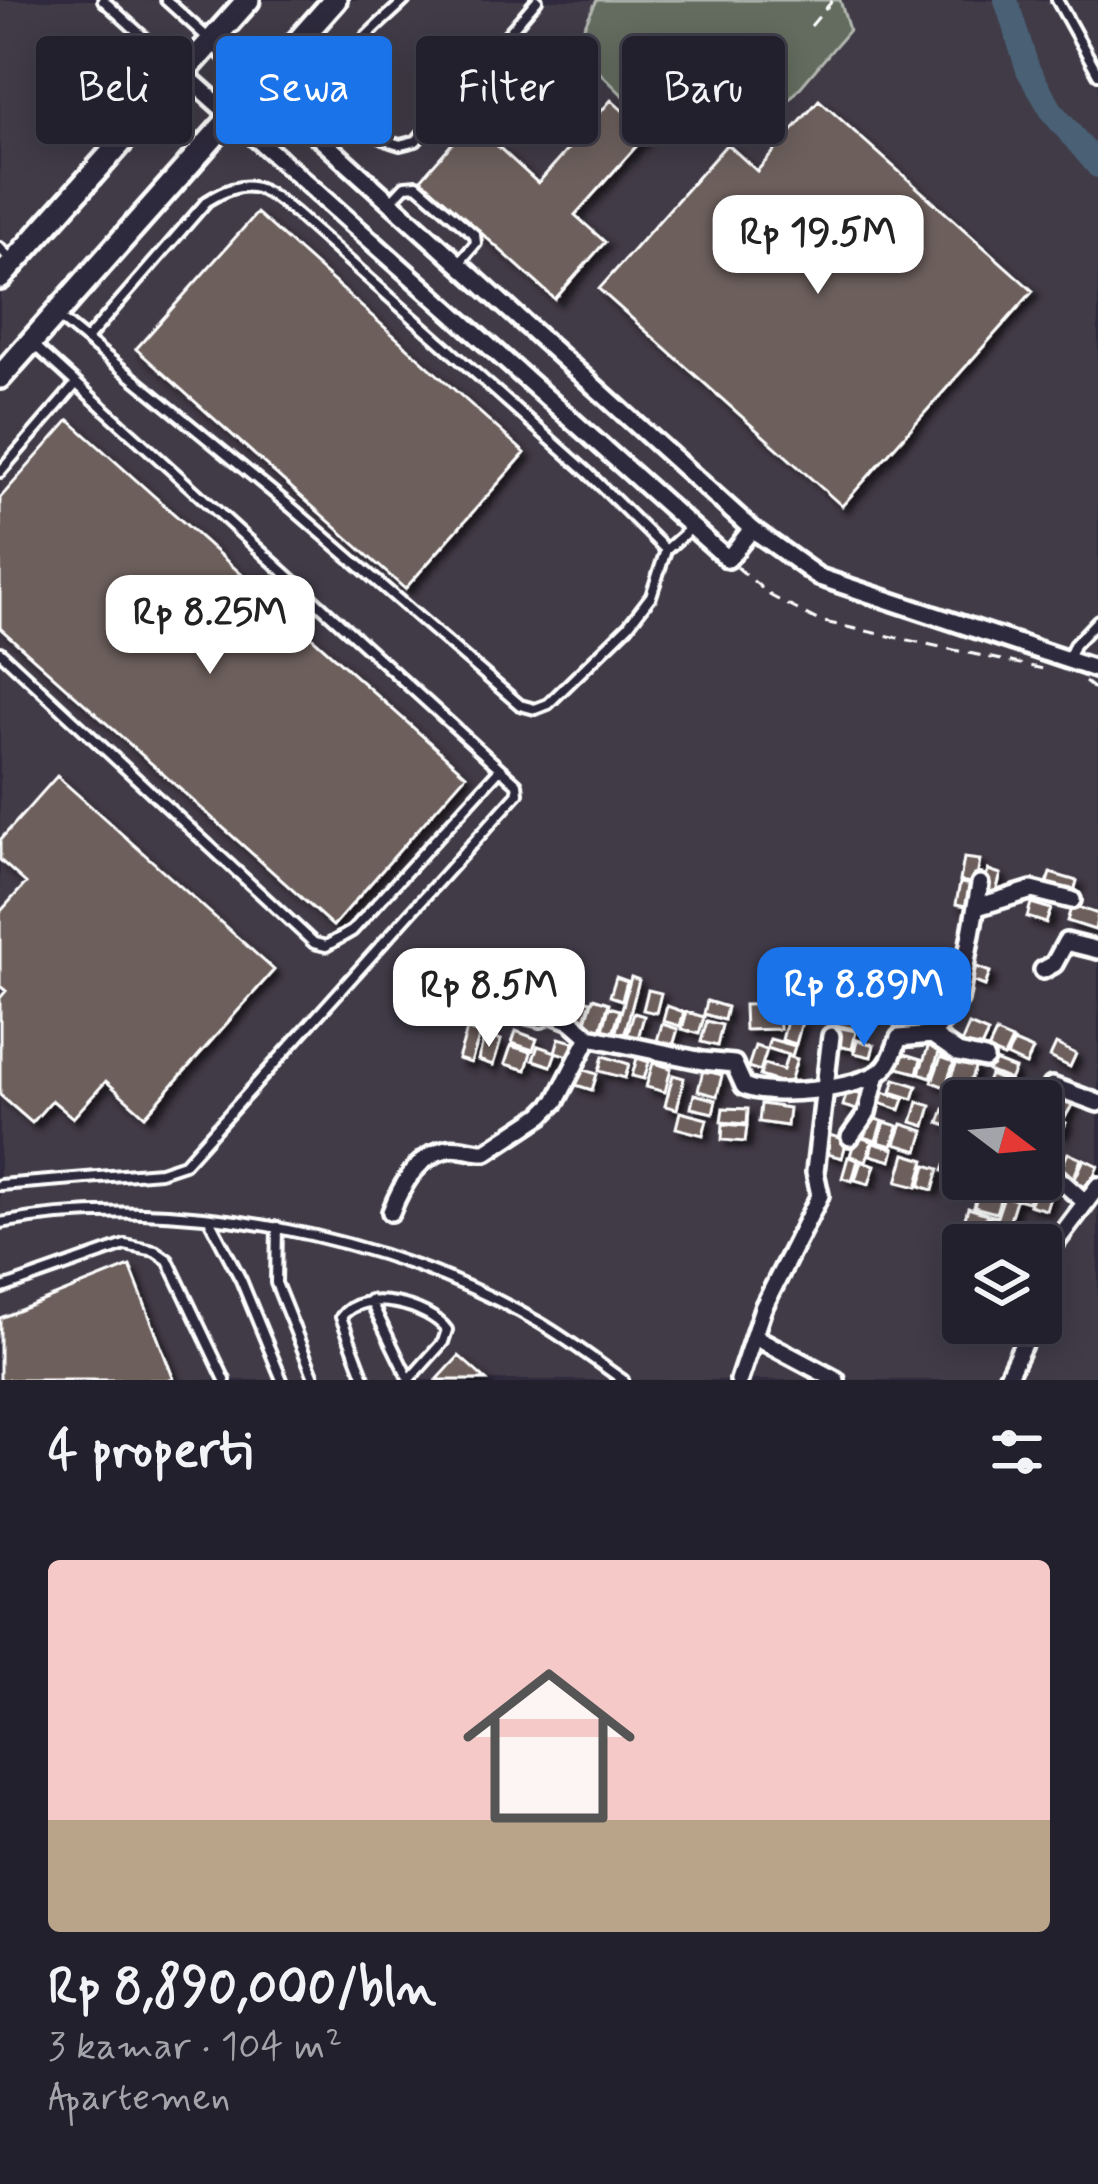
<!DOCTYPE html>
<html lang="id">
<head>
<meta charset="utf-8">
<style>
	body { margin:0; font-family:Mynerve,sans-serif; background:#2f2d3a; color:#f1f3f6; height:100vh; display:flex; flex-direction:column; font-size:45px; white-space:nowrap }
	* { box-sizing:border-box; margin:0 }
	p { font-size:39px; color:#a3a3aa }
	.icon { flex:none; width:66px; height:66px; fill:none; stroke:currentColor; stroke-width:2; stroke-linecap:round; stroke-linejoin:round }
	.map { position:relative; height:1380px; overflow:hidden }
	.panel { display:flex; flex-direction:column; background:#23202e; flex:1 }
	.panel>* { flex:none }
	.hud { position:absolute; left:36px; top:36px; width:1026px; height:108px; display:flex; gap:24px }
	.needle { width:78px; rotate:106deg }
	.buttons { position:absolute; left:942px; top:1080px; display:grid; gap:24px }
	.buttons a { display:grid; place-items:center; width:120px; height:120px; border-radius:12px; background:#23202e; box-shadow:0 6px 30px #0003,0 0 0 3px #403e4a; font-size:60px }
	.price { position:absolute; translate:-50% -102px; padding:0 27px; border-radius:24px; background:#fff; color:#222; font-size:39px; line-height:78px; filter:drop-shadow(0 3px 6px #0008) }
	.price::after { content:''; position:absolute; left:50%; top:72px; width:36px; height:27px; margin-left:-18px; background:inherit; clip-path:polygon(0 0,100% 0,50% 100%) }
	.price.selected { background:#1a73e8; color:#fff }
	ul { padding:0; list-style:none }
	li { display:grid; align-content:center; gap:24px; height:636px; padding:0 48px }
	li span { display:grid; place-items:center; height:372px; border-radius:12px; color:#555 }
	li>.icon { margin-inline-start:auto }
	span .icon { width:216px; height:216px; fill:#fffc; stroke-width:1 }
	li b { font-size:51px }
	h2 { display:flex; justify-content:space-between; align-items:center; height:144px; padding:0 48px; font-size:51px }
	.pill { padding:0 42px; border-radius:12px; background:#23202e; box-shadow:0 6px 30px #0003,0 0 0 3px #403e4a; font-size:42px; line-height:108px }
	.pill.selected { background:#1a73e8; color:#fff }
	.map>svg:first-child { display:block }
	.built { fill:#413a46; fill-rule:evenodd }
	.green { fill:#636c5f; stroke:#b1b6af; stroke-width:3 }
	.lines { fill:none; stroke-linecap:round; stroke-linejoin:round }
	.river { stroke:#4a6075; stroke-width:24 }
	.building { fill:#6c5f5b; stroke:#fff; stroke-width:3; filter:url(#shadow) }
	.service-casing { stroke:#fff; stroke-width:16 }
	.minor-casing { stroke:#fff; stroke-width:24 }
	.secondary-casing { stroke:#fff; stroke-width:30 }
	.path { stroke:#fff; stroke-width:3; stroke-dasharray:12 9; stroke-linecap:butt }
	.service { stroke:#2f2a3d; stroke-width:8 }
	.minor { stroke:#2f2a3d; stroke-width:15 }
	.secondary { stroke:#2f2a3d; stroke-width:21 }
</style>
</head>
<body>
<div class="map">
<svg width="1098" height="1380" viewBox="0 0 1098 1380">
	<defs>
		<filter id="shadow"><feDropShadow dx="5.5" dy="5.5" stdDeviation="3" flood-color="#0009"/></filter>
	</defs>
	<rect width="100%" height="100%" fill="#2f2a3d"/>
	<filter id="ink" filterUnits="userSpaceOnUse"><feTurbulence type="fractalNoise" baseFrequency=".00833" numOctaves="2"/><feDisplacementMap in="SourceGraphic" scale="24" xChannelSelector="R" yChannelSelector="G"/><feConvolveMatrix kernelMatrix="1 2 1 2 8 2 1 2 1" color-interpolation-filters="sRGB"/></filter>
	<g filter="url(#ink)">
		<path class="built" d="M0,0H1098V1380H0ZM963,1101H1041V1179H963ZM963,1245H1041V1323H963Z"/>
		<path class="green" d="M597,0H840L849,30L765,129L692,115L669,141L574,47Z"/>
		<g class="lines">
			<path class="river" d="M1006,0L1028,70L1053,113L1098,166"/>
		</g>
		<path class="building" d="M611,100L648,133L575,215L605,242L555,299L421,179L471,122L538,183Z
			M819,100L1033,291L842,506L599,289L727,144L757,171Z
			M257,213L525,453L405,589L136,349Z
			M69,420L466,775L333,926L0,628V498Z
			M57,776L274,970L145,1116L106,1081L73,1118L52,1100L32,1123L0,1095V998L6,991L0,986V912L26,883L0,860V840Z
			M964,858L980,860L976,884L960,881Z
			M988,870L1001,874L995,895L982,891Z
			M1050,873L1077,881L1072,898L1045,889Z
			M960,883L975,885L971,907L956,904Z
			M1031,903L1051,909L1046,923L1027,917Z
			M1072,905L1098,914L1095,930L1067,921Z
			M488,953L512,960L507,975L483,967Z
			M939,954L961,961L956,975L935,968Z
			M547,955L561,960L554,983L539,979Z
			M969,964L990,972L985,986L964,978Z
			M465,969L496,979L491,994L460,984Z
			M616,977L627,981L622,1000L610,996Z
			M631,977L639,980L623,1040L614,1038Z
			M436,982L458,989L455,1002L433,995Z
			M555,986L576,992L569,1015L548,1009Z
			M648,990L661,993L656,1013L643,1010Z
			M467,991L487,997L483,1011L463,1004Z
			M576,997L591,1001L585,1020L571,1016Z
			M593,998L609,1003L600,1033L584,1028Z
			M707,1001L727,1007L724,1020L704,1014Z
			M779,1004L780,1029L745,1030L744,1005Z
			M667,1006L684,1012L680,1026L663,1021Z
			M609,1007L620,1010L612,1037L602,1034Z
			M687,1012L704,1017L699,1034L682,1029Z
			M634,1013L644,1016L637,1042L626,1039Z
			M839,1013L861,1018L859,1030L836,1025Z
			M897,1016L921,1021L917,1034L894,1028Z
			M788,1017L802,1022L796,1044L782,1040Z
			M707,1021L722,1025L717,1046L701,1042Z
			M662,1024L678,1029L672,1049L656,1044Z
			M969,1025L988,1033L978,1054L960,1046Z
			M837,1027L856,1031L852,1049L833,1045Z
			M467,1030L480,1034L471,1063L458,1059Z
			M516,1031L537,1039L533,1050L512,1043Z
			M996,1033L1012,1040L1004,1057L988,1050Z
			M485,1035L501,1040L493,1065L478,1060Z
			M559,1038L580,1044L576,1058L555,1052Z
			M770,1039L795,1046L792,1056L767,1048Z
			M857,1040L874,1045L871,1057L854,1053Z
			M930,1042L941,1046L931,1077L919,1073Z
			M1014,1042L1033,1050L1026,1065L1007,1056Z
			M1056,1044L1076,1054L1070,1067L1050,1057Z
			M511,1046L531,1052L526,1070L505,1064Z
			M538,1046L556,1052L551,1066L533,1060Z
			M755,1046L767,1050L760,1071L748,1067Z
			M898,1052L921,1059L917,1073L894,1067Z
			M603,1056L629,1064L625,1078L599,1071Z
			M787,1056L797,1059L789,1085L760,1076L764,1064L783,1070Z
			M941,1057L954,1062L945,1087L932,1082Z
			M637,1058L649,1062L644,1079L632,1076Z
			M958,1059L976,1066L965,1094L947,1087Z
			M992,1060L1015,1069L1010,1080L988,1071Z
			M653,1063L671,1068L665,1092L646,1087Z
			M581,1069L597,1074L592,1090L576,1085Z
			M703,1070L722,1075L717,1096L698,1091Z
			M673,1075L684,1078L677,1109L665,1106Z
			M990,1075L1010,1083L1004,1100L983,1093Z
			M895,1079L917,1086L913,1099L891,1092Z
			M847,1090L868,1097L864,1112L843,1106Z
			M880,1091L904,1099L900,1110L877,1102Z
			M1060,1093L1074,1102L1064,1119L1050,1110Z
			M694,1094L716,1100L713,1113L691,1108Z
			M918,1102L931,1106L925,1126L912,1122Z
			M761,1104L789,1108L787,1126L759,1122Z
			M723,1108L748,1109L747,1124L721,1122Z
			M944,1109L960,1116L955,1129L939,1123Z
			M1044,1111L1066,1123L1061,1134L1041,1124Z
			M680,1112L707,1119L703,1135L676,1128Z
			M869,1117L882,1121L876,1141L863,1137Z
			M885,1122L898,1126L892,1146L878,1142Z
			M723,1124L747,1126L745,1142L722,1140Z
			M902,1124L924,1131L918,1151L895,1144Z
			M829,1135L847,1140L842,1158L824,1153Z
			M856,1136L872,1141L866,1161L850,1156Z
			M873,1143L894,1149L891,1161L870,1155Z
			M1068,1153L1081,1159L1074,1177L1060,1170Z
			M905,1154L925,1160L917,1187L897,1182Z
			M949,1155L963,1160L961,1177L943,1171Z
			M848,1157L858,1160L852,1181L842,1178Z
			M1084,1159L1098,1166L1087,1190L1073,1183Z
			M861,1161L875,1165L869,1184L855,1180Z
			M926,1165L939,1169L933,1190L920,1186Z
			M1041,1176L1055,1181L1046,1210L1029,1205Z
			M1015,1179H1035L1028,1202L1010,1197Z
			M979,1189L1001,1196L996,1213L974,1207Z
			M1004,1196L1016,1200L1005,1235L985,1229L990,1215L997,1217Z
			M968,1208L987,1214L980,1237L961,1232Z
			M130,1266L174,1380H0V1318Z
			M459,1356L486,1380H437Z"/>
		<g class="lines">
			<defs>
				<path id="service" d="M103,0L182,72
					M166,0L209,39
					M405,0C374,31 316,68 354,114C366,130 380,140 400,145L416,141L537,0
					M1057,0L1098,74
					M390,202L405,186L417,185L475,235L476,243L459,263
					M0,248L12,262
					M57,316L291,507L520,705L535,709L548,704L628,626L651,596L666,550
					M87,339L207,201C247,177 260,184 295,213L588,473L666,550L691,528
					M0,472L76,384
					M0,652L314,943L326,946L352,931L499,770
					M1068,660L1074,645L1098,620
					M0,1185L160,1172L184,1164L518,793L517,784L33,344
					M210,1221L241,1280L282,1380
					M0,1223C173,1191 388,1235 540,1323C569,1340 596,1361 623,1380
					M277,1227L276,1283L315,1380
					M0,1289L125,1245L155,1251L168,1260L225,1380
					M370,1300L409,1380
					M365,1380L341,1317C362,1287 429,1305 447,1330L443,1342L409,1380"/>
				<path id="minor" d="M212,41L752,529L819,577L1098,670
					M183,73L728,559L752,529
					M977,907L1032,890L1072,900
					M1043,970L1054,964L1066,942L1098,950
					M478,972L519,985L524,995L521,1013L541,1018L545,1011L571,1021L589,1037
					M932,1035L958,1053L985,1059
					M1052,1086L1098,1103
					M850,1137L867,1113L877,1074
					M1041,1163L1085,1202
					M391,1212C401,1186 417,1156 447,1149C460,1146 473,1153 486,1152L542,1115L556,1101L589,1037L703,1061L734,1064L744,1086C770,1099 857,1089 880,1072C891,1064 894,1050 899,1038L932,1035L959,1000L980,884
					M1000,1236L1004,1245
					M1041,1282L1053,1246L1098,1186
					M755,1337L836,1380
					M739,1380L763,1308L820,1195L815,1172L831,1036
					M1006,1380L1033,1323"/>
				<path id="secondary" d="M0,278L248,0
					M0,377L335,0"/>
			</defs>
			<use href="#service" class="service-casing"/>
			<use href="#minor" class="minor-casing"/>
			<use href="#secondary" class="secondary-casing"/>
			<path class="path" d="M811,26L833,0
				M737,567L771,596L819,621L1048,670
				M1085,682L1098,692"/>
			<use href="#service" class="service"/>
			<use href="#minor" class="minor"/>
			<use href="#secondary" class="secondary"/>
		</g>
	</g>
</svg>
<div class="buttons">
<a><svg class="needle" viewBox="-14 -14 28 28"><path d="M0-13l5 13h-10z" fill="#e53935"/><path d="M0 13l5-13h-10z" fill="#a3a3aa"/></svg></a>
<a><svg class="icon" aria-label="layers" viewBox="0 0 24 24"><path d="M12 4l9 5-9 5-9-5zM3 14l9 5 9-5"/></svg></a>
</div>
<b class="price" style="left:818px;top:297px">Rp 19.5M</b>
<b class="price" style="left:210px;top:677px">Rp 8.25M</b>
<b class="price selected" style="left:864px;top:1049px">Rp 8.89M</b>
<b class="price" style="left:489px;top:1050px">Rp 8.5M</b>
<div class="hud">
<a class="pill">Beli</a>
<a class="pill selected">Sewa</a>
<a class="pill">Filter</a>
<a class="pill">Baru</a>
</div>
</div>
<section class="panel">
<h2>4 properti<svg class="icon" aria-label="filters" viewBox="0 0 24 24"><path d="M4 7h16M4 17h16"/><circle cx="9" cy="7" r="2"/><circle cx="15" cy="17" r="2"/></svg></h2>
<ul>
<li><span style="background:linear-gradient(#f6c9c9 70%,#b9a48a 0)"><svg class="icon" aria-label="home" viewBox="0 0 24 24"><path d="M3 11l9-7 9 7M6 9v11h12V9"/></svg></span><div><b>Rp 8,890,000/bln</b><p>3 kamar · 104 m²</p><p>Apartemen</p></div></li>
</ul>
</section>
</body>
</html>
